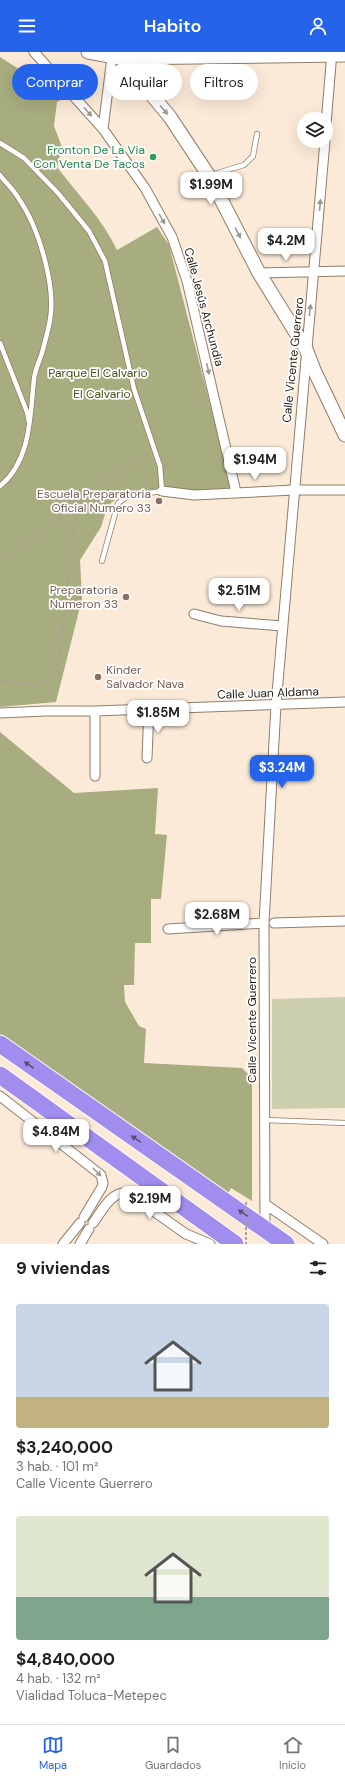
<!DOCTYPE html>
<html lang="es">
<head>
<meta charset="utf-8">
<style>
	body { margin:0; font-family:"DM Sans",sans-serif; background:#f6f6f6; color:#202124; height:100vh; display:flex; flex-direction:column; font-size:15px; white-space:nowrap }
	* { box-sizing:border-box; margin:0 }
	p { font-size:13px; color:#757577 }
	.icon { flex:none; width:22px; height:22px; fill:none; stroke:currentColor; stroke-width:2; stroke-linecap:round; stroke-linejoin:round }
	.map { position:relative; height:1192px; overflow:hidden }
	.panel { display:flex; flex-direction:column; background:#fff; flex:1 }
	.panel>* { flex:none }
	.banner { position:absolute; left:12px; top:12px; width:321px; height:36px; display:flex; gap:8px }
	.buttons { position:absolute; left:297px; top:60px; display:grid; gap:8px }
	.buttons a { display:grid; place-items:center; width:36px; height:36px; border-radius:50%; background:#fff; box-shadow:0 4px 16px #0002; font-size:20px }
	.price { position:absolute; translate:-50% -34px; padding:0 9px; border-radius:8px; background:#fff; color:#222; font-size:13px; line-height:26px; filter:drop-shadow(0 1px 2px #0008) }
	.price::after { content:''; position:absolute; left:50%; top:24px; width:12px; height:9px; margin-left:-6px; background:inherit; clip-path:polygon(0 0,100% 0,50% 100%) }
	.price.active { background:#2563eb; color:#fff }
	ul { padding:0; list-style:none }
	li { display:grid; align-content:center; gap:8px; height:212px; padding:0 16px }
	li span { display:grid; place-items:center; height:124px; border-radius:4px; color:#555 }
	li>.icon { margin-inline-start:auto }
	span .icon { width:72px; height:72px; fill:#fffc; stroke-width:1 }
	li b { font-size:17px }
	h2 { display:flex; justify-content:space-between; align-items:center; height:48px; padding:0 16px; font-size:17px }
	.tag { padding:0 14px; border-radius:18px; background:#fff; box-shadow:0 4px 16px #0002; font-size:14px; line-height:36px }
	.tag.active { background:#2563eb; color:#fff }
	header { display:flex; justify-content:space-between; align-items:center; height:52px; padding:0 16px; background:#2563eb; color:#fff; font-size:18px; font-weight:600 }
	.tabs { display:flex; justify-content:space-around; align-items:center; height:56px; border-top:1px solid #e0e0e0; background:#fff; font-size:11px; color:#757577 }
	.tabs a { display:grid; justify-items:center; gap:2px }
	.tabs .active { color:#2563eb }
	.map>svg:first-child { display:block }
	.green { fill:#cbcfae }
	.forest { fill:#a8ad7f }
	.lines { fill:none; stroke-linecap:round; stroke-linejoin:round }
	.lane-casing { stroke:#917d68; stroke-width:6 }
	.street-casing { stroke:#917d68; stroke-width:11 }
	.secondary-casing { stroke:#917d68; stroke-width:15 }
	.highway-casing { stroke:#fff; stroke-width:19 }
	.path { stroke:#ad9f91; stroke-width:2; stroke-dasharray:3 2; stroke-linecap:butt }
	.lane { stroke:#fff; stroke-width:4.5 }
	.street { stroke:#fff; stroke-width:9 }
	.secondary { stroke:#fff; stroke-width:13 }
	.highway { stroke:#a18ded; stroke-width:17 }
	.path-bridge { stroke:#ad9f91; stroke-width:2; stroke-dasharray:3 2; stroke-linecap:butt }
	.oneway { fill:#9b9894 }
	.oneway2 { fill:#5b4e74 }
	.leisure-dot { fill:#2e9e5b; stroke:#fff; stroke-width:1.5 }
	.education-dot { fill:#8d6e63; stroke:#fff; stroke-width:1.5 }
	.labels { text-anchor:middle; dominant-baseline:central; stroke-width:3.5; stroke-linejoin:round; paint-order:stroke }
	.leisure-label { font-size:12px; fill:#27864d; stroke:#fff; text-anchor:end }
	.street-label { font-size:12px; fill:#211a11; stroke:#fff }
	.park-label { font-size:12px; fill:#4a4e18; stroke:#fff }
	.education-label { font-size:12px; fill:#785e54; stroke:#fff; text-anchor:end }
</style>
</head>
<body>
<header><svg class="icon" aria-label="menu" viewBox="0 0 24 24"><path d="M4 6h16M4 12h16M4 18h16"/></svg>Habito<svg class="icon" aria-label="person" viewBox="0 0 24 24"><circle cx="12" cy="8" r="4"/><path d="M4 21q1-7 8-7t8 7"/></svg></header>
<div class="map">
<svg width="345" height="1192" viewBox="0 0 345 1192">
	<rect width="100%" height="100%" fill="#fcead8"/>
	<path class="green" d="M345,945V1056L272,1057V947Z"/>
	<path class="forest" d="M0,5L64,46L57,50L54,74L62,95L57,115C78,143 102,166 117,198L157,175L169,193L232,437L131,440L120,444L111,451L106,459L101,475L80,508L82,547L56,650L0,655Z
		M0,680L74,741L158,736L155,782L167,783L161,847H151V891H135L134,933H124L125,950L139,974L146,977L144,1011L242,1016L252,1026V1149L231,1136L227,1144L0,982Z"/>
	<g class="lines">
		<defs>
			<path id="lane" d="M0,91L24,106L58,141L89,179L105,209L134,337L160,414L162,439L128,444L118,451L102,509
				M0,123C6,131 14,138 19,147C39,176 56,234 50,268C48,279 45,290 42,301C39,310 35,318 34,327C30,364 31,409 0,434
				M211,123L244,113L253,104L257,82
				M0,291L27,360L29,370
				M265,1068L345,1071"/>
			<path id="street" d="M34,0L103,77L145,136L172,185L187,229L236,440
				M326,72L332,0
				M103,77L112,5L111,0
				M259,221L345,219
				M162,439L194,443L294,438H345
				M194,562L221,569L282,574
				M0,661L46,659H95L345,650
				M147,706L149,657
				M95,724V659
				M274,871L345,869
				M168,877L264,871
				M0,1044L101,1123L103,1131L102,1135L84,1165
				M265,1152L323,1192
				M93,1171C102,1159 111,1139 128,1141L186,1182L210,1192
				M265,1177L264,871L276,653L325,89
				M63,1192L80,1171
				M80,1192L89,1177"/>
			<path id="secondary" d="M88,0L121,6L345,3
				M121,6L170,65L209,124L259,221L306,297L314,318L345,383"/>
			<path id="highway" d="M0,992L286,1192
				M0,1023L235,1192"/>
		</defs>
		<use href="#lane" class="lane-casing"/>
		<use href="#street" class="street-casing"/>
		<use href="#secondary" class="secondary-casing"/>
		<use href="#highway" class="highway-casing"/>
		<path class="path" d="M200,353L206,351
			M0,506L14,500L50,477L77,447
			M0,629C30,628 44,646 59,607L78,446L148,400"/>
		<use href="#lane" class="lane"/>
		<use href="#street" class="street"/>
		<use href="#secondary" class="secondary"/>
		<use href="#highway" class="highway"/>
		<path class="path-bridge" d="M246,1150V1192"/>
	</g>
	<defs><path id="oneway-solid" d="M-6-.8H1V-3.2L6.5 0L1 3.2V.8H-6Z"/></defs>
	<g class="oneway">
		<use href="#oneway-solid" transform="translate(164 58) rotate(50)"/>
		<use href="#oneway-solid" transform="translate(88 60) rotate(48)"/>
		<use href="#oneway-solid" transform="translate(320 153) rotate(-85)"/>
		<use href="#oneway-solid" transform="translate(162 167) rotate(60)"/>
		<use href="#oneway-solid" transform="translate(238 181) rotate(63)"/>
		<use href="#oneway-solid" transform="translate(310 258) rotate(-84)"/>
		<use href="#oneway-solid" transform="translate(208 317) rotate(77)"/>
		<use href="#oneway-solid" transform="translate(97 1120) rotate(45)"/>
	</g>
	<g class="oneway2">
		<use href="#oneway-solid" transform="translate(29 1013) rotate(-145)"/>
		<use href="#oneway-solid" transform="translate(136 1087) rotate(-145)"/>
		<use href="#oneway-solid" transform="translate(243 1161) rotate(-145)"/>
	</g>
	<circle class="leisure-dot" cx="153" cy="105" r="4"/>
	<g class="education-dot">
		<circle cx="159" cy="449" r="4"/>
		<circle cx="126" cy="545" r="4"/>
		<circle cx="98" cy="625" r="4"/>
	</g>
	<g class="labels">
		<g class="leisure-label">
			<text x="145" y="98">Fronton De La Via<tspan x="145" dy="14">Con Venta De Tacos</tspan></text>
		</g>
		<g class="street-label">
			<text transform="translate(204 255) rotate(75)">Calle Jesús Archundia</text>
			<text transform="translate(293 308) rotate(-84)">Calle Vicente Guerrero</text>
			<text transform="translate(268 641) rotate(-2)">Calle Juan Aldama</text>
			<text transform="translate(252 968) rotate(-90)">Calle Vicente Guerrero</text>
		</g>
		<g class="park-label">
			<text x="98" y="321">Parque El Calvario</text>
			<text x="102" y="342">El Calvario</text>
		</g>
		<g class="education-label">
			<text x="151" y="442">Escuela Preparatoria<tspan x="151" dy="14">Oficial Numero 33</tspan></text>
			<text x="118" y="538">Preparatoria<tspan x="118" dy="14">Numeron 33</tspan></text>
			<text x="106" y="618" text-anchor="start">Kinder<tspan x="106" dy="14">Salvador Nava</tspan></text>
		</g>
	</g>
</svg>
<div class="buttons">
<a><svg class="icon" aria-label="layers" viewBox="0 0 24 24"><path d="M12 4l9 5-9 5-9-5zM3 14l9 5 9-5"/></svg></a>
</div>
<b class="price" style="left:211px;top:154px">$1.99M</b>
<b class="price" style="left:286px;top:210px">$4.2M</b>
<b class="price" style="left:255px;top:429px">$1.94M</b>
<b class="price" style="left:239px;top:560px">$2.51M</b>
<b class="price" style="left:158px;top:682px">$1.85M</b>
<b class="price active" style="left:282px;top:737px">$3.24M</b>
<b class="price" style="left:217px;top:884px">$2.68M</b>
<b class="price" style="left:56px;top:1101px">$4.84M</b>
<b class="price" style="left:150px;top:1168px">$2.19M</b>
<div class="banner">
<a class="tag active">Comprar</a>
<a class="tag">Alquilar</a>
<a class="tag">Filtros</a>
</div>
</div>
<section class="panel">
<h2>9 viviendas<svg class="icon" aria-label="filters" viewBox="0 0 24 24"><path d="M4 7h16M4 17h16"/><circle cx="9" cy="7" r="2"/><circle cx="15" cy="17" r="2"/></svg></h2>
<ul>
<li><span style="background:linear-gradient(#c9d6e8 75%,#c2b280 0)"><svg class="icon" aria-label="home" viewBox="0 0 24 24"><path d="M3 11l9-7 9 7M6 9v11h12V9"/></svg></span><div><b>$3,240,000</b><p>3 hab. · 101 m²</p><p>Calle Vicente Guerrero</p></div></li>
<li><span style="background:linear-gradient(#dfe7d0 65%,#7fa58c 0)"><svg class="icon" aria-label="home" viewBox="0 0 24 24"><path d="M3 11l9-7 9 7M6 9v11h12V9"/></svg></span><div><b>$4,840,000</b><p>4 hab. · 132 m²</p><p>Vialidad Toluca-Metepec</p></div></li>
</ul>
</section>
<nav class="tabs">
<a class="active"><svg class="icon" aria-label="map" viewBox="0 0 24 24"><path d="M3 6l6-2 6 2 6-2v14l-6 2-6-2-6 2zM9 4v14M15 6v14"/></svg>Mapa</a>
<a><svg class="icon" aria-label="saved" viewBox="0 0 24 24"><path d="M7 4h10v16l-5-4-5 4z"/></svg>Guardados</a>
<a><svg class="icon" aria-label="home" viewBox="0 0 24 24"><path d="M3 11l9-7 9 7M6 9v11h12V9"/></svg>Inicio</a>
</nav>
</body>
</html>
